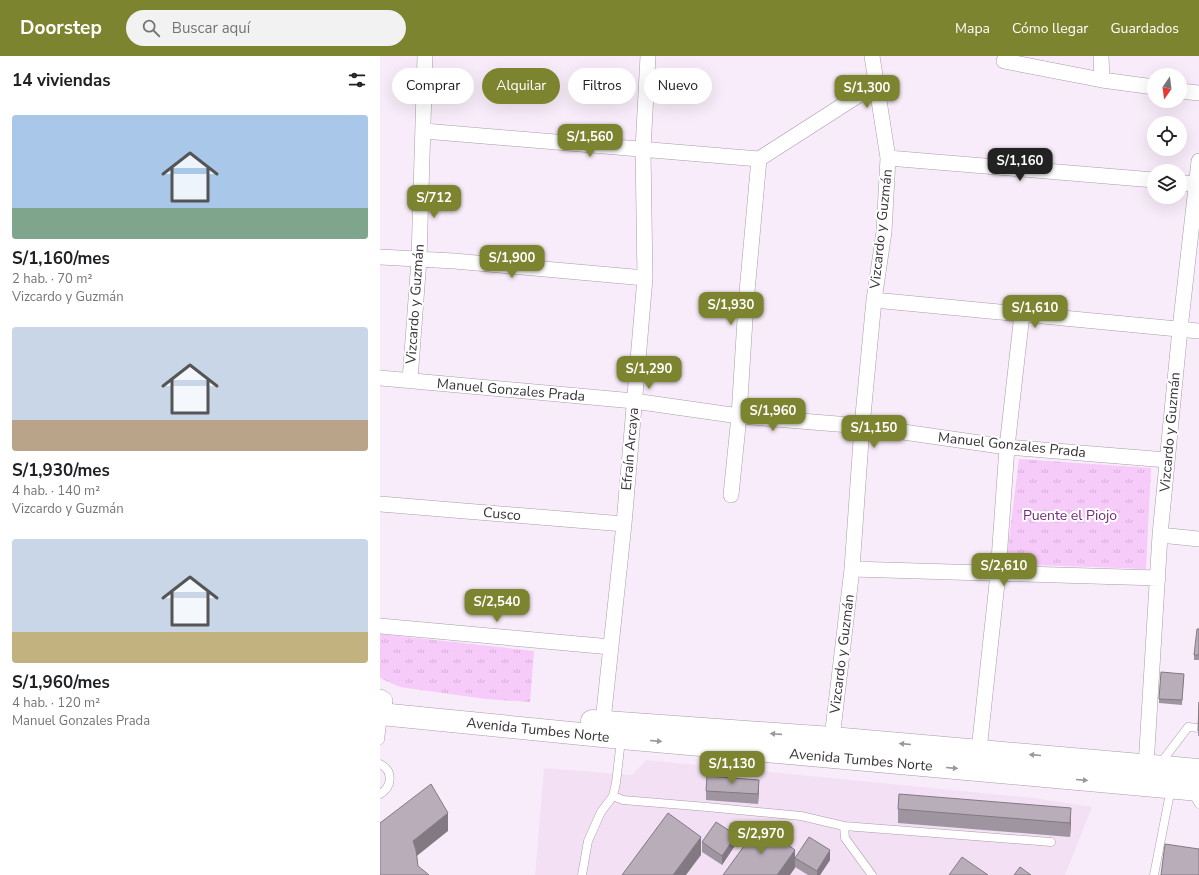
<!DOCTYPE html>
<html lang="es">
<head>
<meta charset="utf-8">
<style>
	body { margin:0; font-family:"Nunito Sans",sans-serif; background:#f2f2f2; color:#202124; height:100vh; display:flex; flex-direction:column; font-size:15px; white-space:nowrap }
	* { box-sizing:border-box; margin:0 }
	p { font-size:13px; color:#757577 }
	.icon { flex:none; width:22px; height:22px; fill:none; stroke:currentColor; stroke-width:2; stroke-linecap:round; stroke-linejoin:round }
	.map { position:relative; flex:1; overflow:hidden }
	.drawer { display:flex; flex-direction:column; background:#fff; width:380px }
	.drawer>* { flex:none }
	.guide { position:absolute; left:12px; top:12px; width:380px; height:36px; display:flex; gap:8px }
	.needle { width:26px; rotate:194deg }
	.tools { position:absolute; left:767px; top:12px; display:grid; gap:8px }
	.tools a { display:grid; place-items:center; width:40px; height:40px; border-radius:50%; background:#fff; box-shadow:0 4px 16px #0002; font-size:20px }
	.price { position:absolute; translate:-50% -34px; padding:0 9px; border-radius:8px; background:#7d8430; color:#fff; font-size:13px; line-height:26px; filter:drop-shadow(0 1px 2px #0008) }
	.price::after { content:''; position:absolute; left:50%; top:24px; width:12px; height:9px; margin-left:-6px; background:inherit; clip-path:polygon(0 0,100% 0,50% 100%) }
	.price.current { background:#222; color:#fff }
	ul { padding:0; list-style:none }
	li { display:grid; align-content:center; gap:8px; height:212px; padding:0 12px }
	li span { display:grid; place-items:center; height:124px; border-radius:4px; color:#555 }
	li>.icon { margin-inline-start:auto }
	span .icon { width:72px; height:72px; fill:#fffc; stroke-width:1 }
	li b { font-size:17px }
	h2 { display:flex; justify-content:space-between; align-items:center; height:48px; padding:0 12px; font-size:17px }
	.chip { padding:0 14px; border-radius:18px; background:#fff; box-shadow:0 4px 16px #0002; font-size:14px; line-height:36px }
	.chip.current { background:#7d8430; color:#fff }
	header { display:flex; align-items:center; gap:24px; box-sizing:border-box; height:56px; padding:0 20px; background:#7d8430; color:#fff }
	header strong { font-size:19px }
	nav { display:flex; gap:22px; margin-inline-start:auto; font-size:14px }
	.search { width:280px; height:36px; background:#f2f2f2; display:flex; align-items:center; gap:10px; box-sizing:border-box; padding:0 14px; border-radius:22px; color:#757577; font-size:15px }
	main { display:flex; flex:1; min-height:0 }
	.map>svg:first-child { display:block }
	.built { fill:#f3e0f4 }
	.park { fill:url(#park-tufts) }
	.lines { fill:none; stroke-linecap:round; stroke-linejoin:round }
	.service-casing { stroke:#a89ca9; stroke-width:9 }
	.minor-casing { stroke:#a89ca9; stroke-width:16 }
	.tertiary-casing { stroke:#a89ca9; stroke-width:20 }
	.trunk-casing { stroke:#a89ca9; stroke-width:23 }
	.service { stroke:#fff; stroke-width:8 }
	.minor { stroke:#fff; stroke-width:15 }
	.tertiary { stroke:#fff; stroke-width:19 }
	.trunk { stroke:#fff; stroke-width:22 }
	.wall { fill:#9f95a0 }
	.shaded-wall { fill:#827982 }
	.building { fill:#b9adba; stroke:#827982 }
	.oneway { fill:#9b989b }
	.labels { text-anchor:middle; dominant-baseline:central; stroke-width:4; stroke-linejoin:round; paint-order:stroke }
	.street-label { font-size:14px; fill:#373237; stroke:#fff }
	.park-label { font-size:14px; fill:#73287a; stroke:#fff }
</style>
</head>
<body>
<header>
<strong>Doorstep</strong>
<div class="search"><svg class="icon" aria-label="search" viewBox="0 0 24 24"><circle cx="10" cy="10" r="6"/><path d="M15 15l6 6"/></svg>Buscar aquí</div>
<nav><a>Mapa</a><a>Cómo llegar</a><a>Guardados</a></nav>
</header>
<main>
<section class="drawer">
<h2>14 viviendas<svg class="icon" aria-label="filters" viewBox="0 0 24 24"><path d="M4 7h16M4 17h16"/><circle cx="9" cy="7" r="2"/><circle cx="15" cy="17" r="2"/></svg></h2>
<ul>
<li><span style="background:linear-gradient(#a9c7e8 75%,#7fa58c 0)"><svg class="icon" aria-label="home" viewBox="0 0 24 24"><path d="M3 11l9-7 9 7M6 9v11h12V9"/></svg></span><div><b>S/1,160/mes</b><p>2 hab. · 70 m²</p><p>Vizcardo y Guzmán</p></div></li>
<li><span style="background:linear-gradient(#c9d6e8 75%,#b9a48a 0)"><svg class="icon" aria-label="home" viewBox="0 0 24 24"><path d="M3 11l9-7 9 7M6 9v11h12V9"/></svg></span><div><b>S/1,930/mes</b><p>4 hab. · 140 m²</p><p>Vizcardo y Guzmán</p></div></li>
<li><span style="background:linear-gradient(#c9d6e8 75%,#c2b280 0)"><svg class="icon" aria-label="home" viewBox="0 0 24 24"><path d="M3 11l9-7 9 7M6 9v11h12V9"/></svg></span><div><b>S/1,960/mes</b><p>4 hab. · 120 m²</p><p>Manuel Gonzales Prada</p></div></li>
</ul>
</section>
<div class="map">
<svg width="819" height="819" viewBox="0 0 819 819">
	<defs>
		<pattern id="park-tufts" width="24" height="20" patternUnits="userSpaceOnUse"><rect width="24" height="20" fill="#f6caf9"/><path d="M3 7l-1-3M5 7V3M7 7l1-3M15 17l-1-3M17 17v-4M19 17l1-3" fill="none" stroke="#d4aed6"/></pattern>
	</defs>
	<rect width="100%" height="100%" fill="#f9ecfa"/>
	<path class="built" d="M266,704L654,742L712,751L685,819H155L164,712L252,719Z"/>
	<path class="park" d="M639,403L771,412L766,513L626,508Z
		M0,578L154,595L150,646L106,643L20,631L2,623L0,621Z"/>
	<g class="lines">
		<defs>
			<path id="service" d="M0,684L3,659
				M0,708C14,715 12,731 0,738
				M780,708L808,671L819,672
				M812,736L819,748
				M233,740L243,744L327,751L421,760L464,770L671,786
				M464,770L465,782L492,819
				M202,819L208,785L221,756L233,740L236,727L241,684
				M774,819L791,732"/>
			<path id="minor" d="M721,0L722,24
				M624,5L722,24L774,31
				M800,35L819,37
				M44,75L379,103
				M508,102L774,124
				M379,103L496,28
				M800,127L819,128
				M0,201L74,205L265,222
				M494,244L819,275
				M0,322L254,345L359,360L482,370L627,391L787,404
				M30,324L39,203L45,0
				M351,439L359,360L366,247L379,103
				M0,448L244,468
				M780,479L819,483
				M472,513L778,522
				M0,570L231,591
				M223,665L244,468L265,222L263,93L268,0
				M452,682L472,513L482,370L494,244L504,176L508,102L492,0
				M599,694L618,518L627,391L642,258
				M766,710L780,479L800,273L819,105"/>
			<path id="tertiary" d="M0,643L3,645"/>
			<path id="trunk" d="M0,658L242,682L819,734
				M212,665L452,682L819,714"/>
		</defs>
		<use href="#service" class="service-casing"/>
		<use href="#minor" class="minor-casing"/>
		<use href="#tertiary" class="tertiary-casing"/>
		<use href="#trunk" class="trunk-casing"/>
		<use href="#service" class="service"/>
		<use href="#minor" class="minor"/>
		<use href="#tertiary" class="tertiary"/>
		<use href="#trunk" class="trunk"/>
	</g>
	<path class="wall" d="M819,573V604H814V599Z
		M804,618L802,649L779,647V643Z
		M819,646V680H818Z
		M379,733L378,748L326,744V735Z
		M518,753L691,766L690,781L518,767Z
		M322,786L356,788L342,809L322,796Z
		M415,802L450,804L440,819H428L415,811Z"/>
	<path class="shaded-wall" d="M379,724V733L378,748V738Z
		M691,752V766L690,781V767Z
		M68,757V775L33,803V785Z
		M356,779V788L342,809V800Z
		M321,781V799L306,819H293Z
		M415,794V812L410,819H397Z
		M450,794V804L440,819H437V815Z"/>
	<path class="building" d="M817,573H819V599H814Z
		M781,616L804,618L802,644L779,643Z
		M819,646V675H818Z
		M327,720L379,724L378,738L326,735Z
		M51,728L68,757L33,785L36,794L38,810L49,819H0V767Z
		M519,738L691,752L690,767L518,753Z
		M288,757L321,781L293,819H242Z
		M336,766L356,779L342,800L322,786Z
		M380,768L415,794L397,819H343Z
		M429,781L450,794L437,815L415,802Z
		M785,788L819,793V819H781Z
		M582,801L608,819H569Z
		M640,811L651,819H634Z"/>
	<defs><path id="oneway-solid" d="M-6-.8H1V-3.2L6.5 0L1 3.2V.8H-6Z"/></defs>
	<g class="oneway">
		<use href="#oneway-solid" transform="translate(396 678) rotate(-176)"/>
		<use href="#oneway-solid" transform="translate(276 685) rotate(5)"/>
		<use href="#oneway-solid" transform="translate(525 688) rotate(-175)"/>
		<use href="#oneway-solid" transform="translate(655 699) rotate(-175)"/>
		<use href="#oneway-solid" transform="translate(572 712) rotate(5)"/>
		<use href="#oneway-solid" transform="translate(702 724) rotate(5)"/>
	</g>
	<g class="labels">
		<g class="street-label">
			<text transform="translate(501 173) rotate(-84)">Vizcardo y Guzmán</text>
			<text transform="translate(35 248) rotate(-86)">Vizcardo y Guzmán</text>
			<text transform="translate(131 334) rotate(5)">Manuel Gonzales Prada</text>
			<text transform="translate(790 376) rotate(-85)">Vizcardo y Guzmán</text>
			<text transform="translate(632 389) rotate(6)">Manuel Gonzales Prada</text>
			<text transform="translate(250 393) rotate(-85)">Efraín Arcaya</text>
			<text transform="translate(122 458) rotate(5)">Cusco</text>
			<text transform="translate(462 598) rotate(-83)">Vizcardo y Guzmán</text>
			<text transform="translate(158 674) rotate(6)">Avenida Tumbes Norte</text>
			<text transform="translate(481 704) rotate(5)">Avenida Tumbes Norte</text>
		</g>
		<g class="park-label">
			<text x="690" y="459">Puente el Piojo</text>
		</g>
	</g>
</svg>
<div class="tools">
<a><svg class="needle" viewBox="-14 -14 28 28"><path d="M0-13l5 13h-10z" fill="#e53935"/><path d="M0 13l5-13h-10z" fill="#757577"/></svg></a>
<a><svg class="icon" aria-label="locate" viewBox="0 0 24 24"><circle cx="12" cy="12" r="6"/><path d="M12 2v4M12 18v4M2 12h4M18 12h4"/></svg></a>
<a><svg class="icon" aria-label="layers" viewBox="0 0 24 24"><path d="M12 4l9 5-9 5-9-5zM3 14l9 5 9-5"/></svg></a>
</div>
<b class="price" style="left:487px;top:53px">S/1,300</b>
<b class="price" style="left:210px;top:102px">S/1,560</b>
<b class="price current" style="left:640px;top:126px">S/1,160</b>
<b class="price" style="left:54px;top:163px">S/712</b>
<b class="price" style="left:132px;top:223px">S/1,900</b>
<b class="price" style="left:351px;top:270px">S/1,930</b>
<b class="price" style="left:655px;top:273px">S/1,610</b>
<b class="price" style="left:269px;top:334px">S/1,290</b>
<b class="price" style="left:393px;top:376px">S/1,960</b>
<b class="price" style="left:494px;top:393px">S/1,150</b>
<b class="price" style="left:624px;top:531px">S/2,610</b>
<b class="price" style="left:117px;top:567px">S/2,540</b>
<b class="price" style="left:352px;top:729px">S/1,130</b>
<b class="price" style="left:381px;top:799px">S/2,970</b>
<div class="guide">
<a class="chip">Comprar</a>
<a class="chip current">Alquilar</a>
<a class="chip">Filtros</a>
<a class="chip">Nuevo</a>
</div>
</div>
</main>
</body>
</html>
